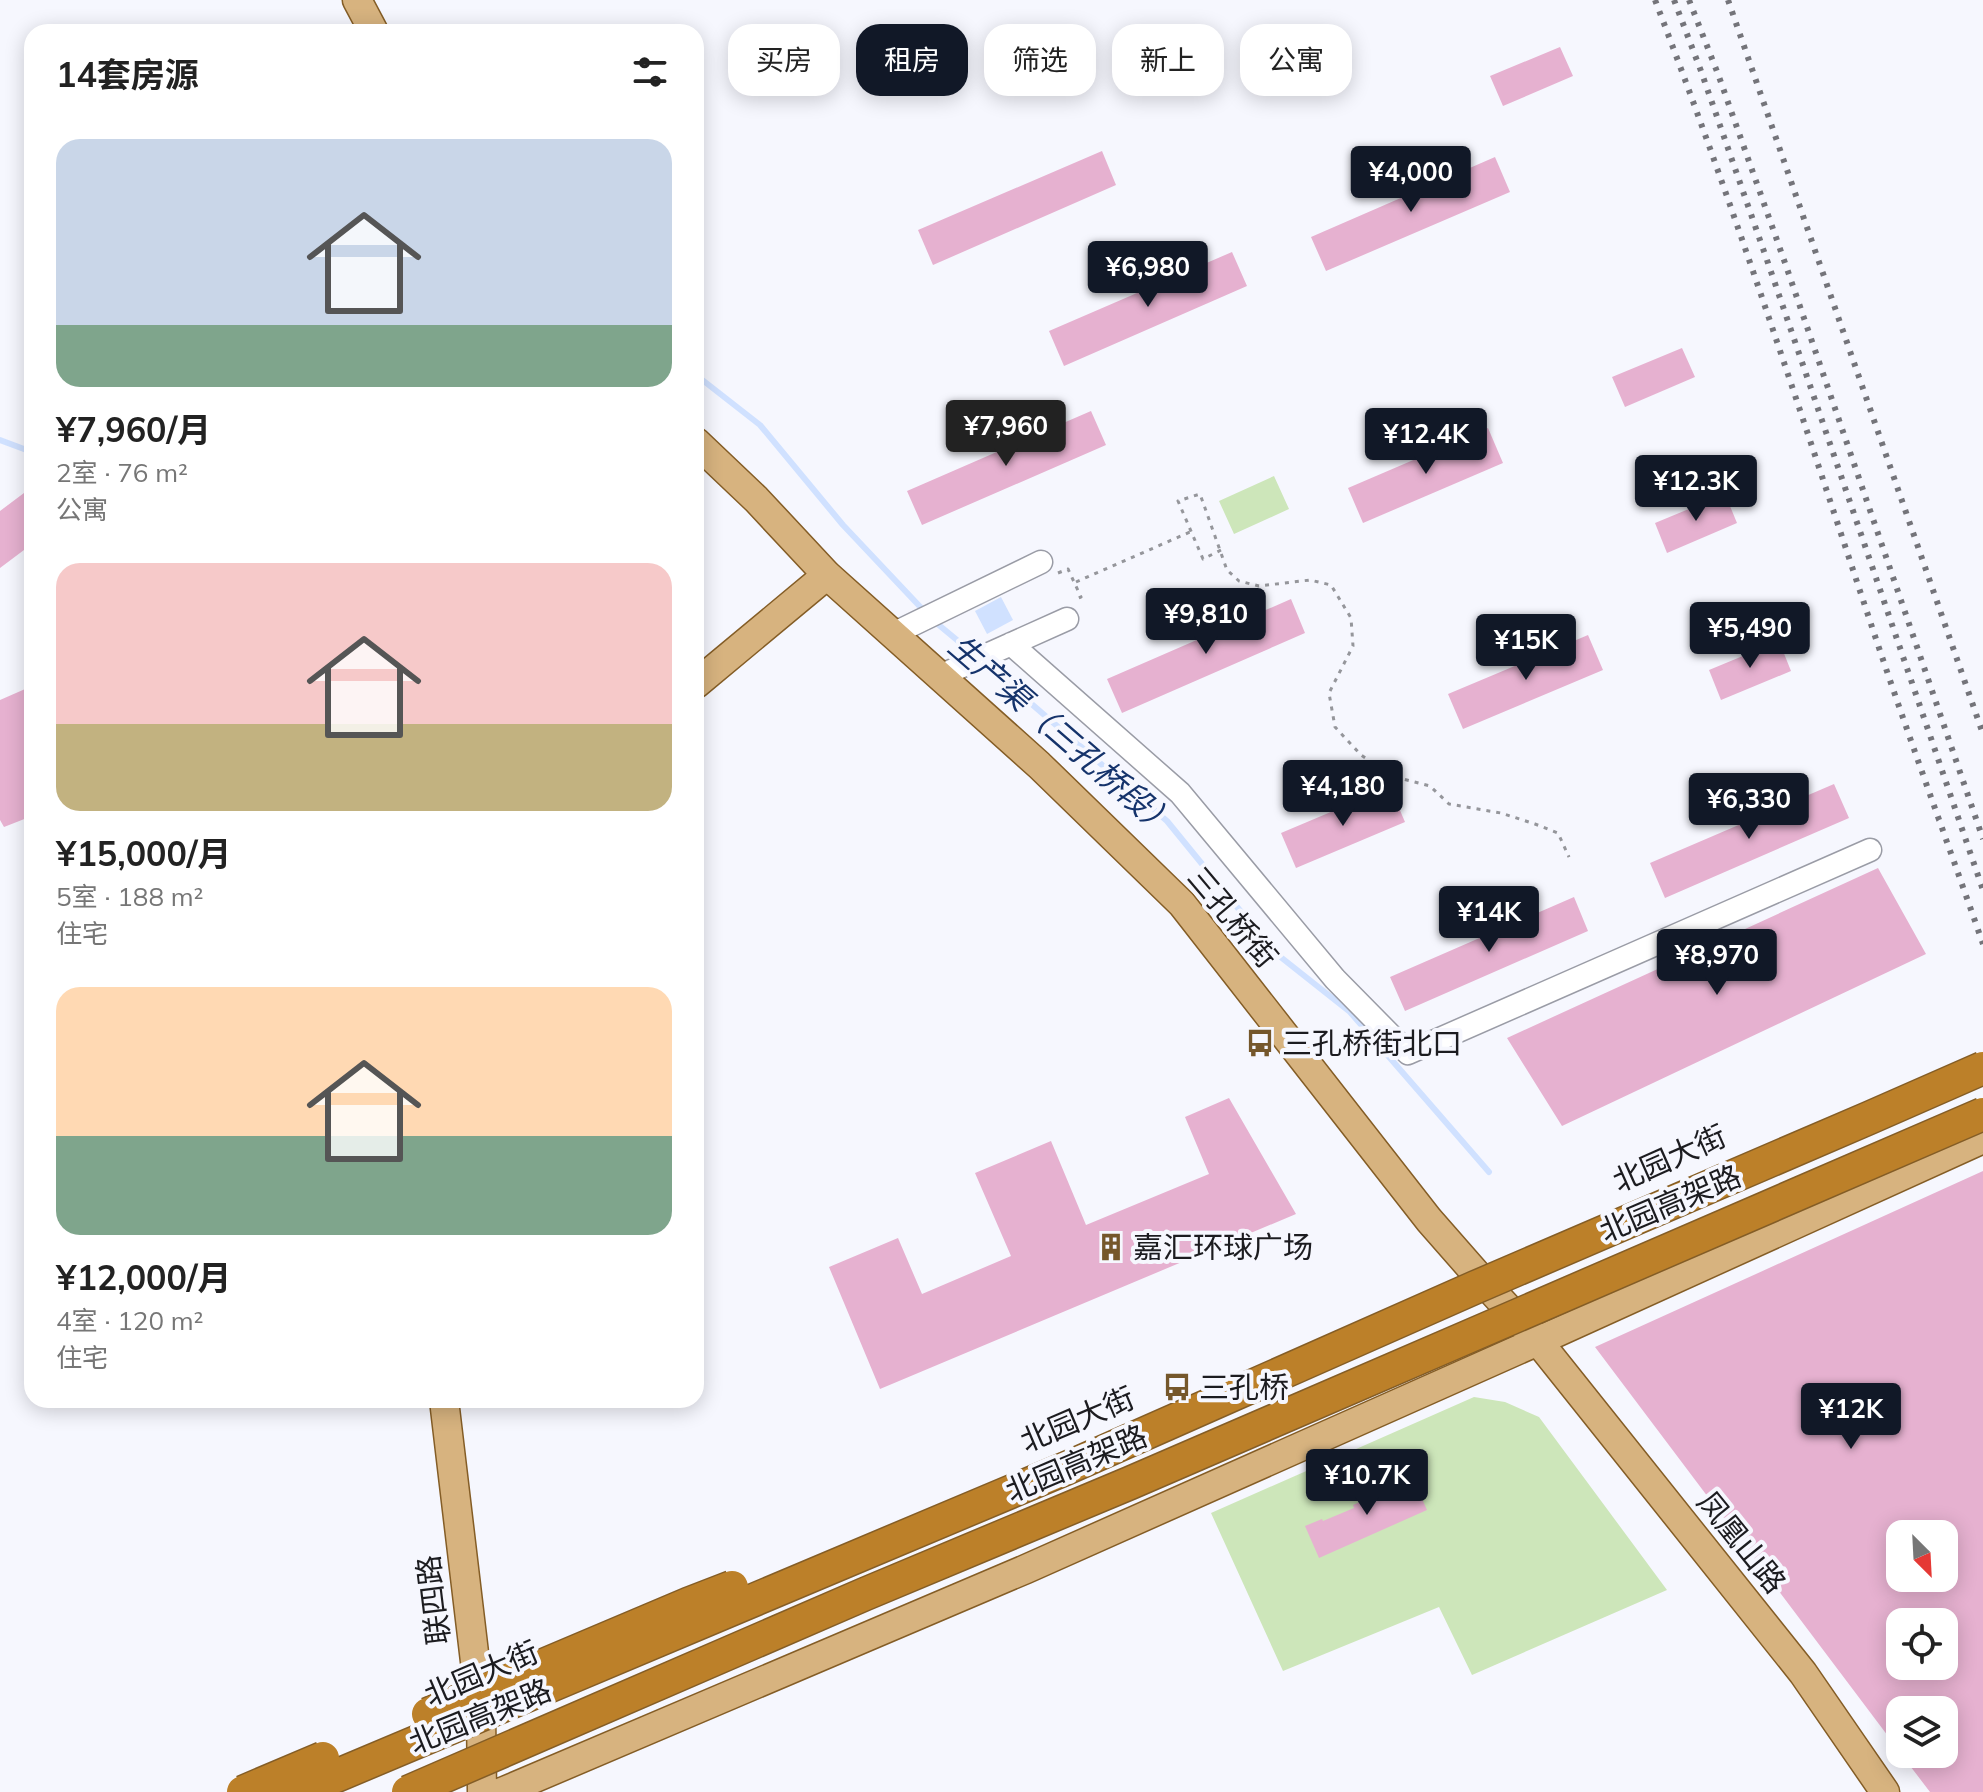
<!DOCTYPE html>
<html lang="zh">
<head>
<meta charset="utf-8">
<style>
	body { margin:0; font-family:Mulish,"Noto Sans SC",sans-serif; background:#f6f6f6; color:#222; height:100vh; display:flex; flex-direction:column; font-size:30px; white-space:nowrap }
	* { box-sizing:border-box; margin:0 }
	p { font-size:26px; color:#767676 }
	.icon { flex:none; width:44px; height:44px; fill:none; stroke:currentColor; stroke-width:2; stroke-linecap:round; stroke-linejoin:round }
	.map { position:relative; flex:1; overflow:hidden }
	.panel { position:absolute; left:24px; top:24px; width:680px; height:1384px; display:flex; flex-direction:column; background:#fff; border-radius:24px; box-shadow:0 4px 20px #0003 }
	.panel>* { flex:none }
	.hud { position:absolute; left:728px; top:24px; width:760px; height:72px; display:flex; gap:16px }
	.needle { width:52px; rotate:156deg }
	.tools { position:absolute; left:1886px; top:1520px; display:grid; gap:16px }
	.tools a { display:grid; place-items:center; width:72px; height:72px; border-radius:16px; background:#fff; box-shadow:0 4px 20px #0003; font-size:40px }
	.price { position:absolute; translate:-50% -68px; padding:0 18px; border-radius:8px; background:#111827; color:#fff; font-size:26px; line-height:52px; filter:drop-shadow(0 2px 4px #0008) }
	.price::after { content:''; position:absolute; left:50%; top:48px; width:24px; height:18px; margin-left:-12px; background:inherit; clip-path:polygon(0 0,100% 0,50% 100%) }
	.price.active { background:#222; color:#fff }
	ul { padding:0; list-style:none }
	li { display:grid; align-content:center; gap:16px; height:424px; padding:0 32px }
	li span { display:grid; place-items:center; height:248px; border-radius:24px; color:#555 }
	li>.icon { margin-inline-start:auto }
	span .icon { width:144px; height:144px; fill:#fffc; stroke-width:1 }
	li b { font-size:34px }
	h2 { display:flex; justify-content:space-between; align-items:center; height:96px; padding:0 32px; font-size:34px }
	.pill { padding:0 28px; border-radius:24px; background:#fff; box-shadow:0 4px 20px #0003; font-size:28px; line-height:72px }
	.pill.active { background:#111827; color:#fff }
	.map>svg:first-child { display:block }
	.green { fill:#cde6ba }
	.water { fill:#d0e1ff }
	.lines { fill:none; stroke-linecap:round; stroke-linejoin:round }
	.stream { stroke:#d0e1ff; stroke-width:6 }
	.building { fill:#e6b1d0; fill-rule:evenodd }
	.minor-casing { stroke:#9a9ca6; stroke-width:25 }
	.major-casing { stroke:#845d26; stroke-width:31 }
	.path { stroke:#95969b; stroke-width:3; stroke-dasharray:4 6; stroke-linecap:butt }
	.minor { stroke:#fff; stroke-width:22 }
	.major { stroke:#d7b37f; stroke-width:28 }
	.rail { stroke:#74747a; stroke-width:6; stroke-dasharray:4 8; stroke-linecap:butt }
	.highway-bridge-casing { stroke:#845d26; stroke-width:35; stroke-linecap:butt }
	.highway-bridge { stroke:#bc8029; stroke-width:32 }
	.labels { text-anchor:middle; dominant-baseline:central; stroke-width:8; stroke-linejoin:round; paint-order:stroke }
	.street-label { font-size:30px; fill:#1c1c20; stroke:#f6f7fe }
	.poi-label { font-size:30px; fill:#1c1c20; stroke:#f6f7fe; text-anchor:start }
	.water-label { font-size:32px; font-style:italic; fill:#15336b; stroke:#f6f7fe }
</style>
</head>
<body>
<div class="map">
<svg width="1983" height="1792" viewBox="0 0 1983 1792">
	<rect width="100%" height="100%" fill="#f6f7fe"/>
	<path class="green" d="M1274,476L1289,509L1234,534L1219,501Z
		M1474,1397L1505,1402L1539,1417L1667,1590L1472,1675L1439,1607L1283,1671L1211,1513Z"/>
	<path class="water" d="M1001,597L1013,620L987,634L975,611Z"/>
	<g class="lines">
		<path class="stream" d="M696,375L760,425L843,525L926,613
			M0,440L32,452
			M934,621L975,655
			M983,662L1167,821L1273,951L1350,1012L1489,1172"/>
	</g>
	<path class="building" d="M1560,47L1573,76L1503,106L1490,76Z
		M1102,151L1116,185L933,265L918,230Z
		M1495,157L1510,192L1326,271L1311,237Z
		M1232,252L1247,286L1064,366L1049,331Z
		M1682,348L1695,377L1625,407L1612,377Z
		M1091,411L1106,445L922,525L907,491Z
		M1488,428L1503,463L1363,523L1348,488Z
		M32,487V544L0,568V511Z
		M1725,494L1737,523L1667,553L1655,523Z
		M1291,599L1305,633L1122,713L1107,679Z
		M1588,635L1603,670L1463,729L1448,694Z
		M1779,641L1791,671L1721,700L1709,670Z
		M32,686V816L4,827L0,820V700Z
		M1834,784L1849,818L1665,898L1650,863Z
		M1390,787L1405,822L1296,868L1281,833Z
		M1878,868L1926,954L1562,1126L1507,1038Z
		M1574,897L1588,931L1405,1011L1390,977Z
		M1229,1098L1296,1214L880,1389L829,1267L898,1238L922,1294L1011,1256L975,1173L1051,1141L1086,1225L1209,1174L1185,1117Z
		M1983,1171V1792H1930L1901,1754H1944V1710H1900V1752L1595,1347ZM1900,1534H1944V1578H1900ZM1900,1622H1944V1666H1900Z
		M1411,1474L1427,1510L1319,1558L1305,1526L1322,1519L1323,1521L1354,1508L1353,1505L1393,1488L1391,1483Z"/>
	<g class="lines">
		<defs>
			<path id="minor" d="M893,634L1041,562
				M1011,644L1180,793L1335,979L1408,1053L1870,850
				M940,676L1067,619"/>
			<path id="major" d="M357,0L374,32
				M696,442L756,499L827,575L1039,765L1182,904L1429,1220L1479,1277L1538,1341L1803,1673L1885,1792
				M696,684L827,575
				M444,1400L481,1712L482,1792
				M502,1792L1026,1569L1538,1341L1983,1139"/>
		</defs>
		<use href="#minor" class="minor-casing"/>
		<use href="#major" class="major-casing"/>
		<path class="path" d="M1221,550L1203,559L1178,501L1200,494L1227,570L1239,581L1259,586L1310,580L1331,585L1351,618L1353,646L1329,693L1335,727L1361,755L1391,776L1430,786L1449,804L1501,813L1535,824L1558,833L1569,857
			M1058,573L1068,569L1081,597L1076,599
			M1076,582L1190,532"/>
		<use href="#minor" class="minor"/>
		<use href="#major" class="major"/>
		<path class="rail" d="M1655,0C1733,203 1800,411 1869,618C1905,727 1945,835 1983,944
			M1674,0L1701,71L1768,263L1983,890
			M1689,0L1718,74L1784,260L1983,839
			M1728,0L1983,734"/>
		<defs>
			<path id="highway-bridge" d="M428,1714L688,1604L732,1587
				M243,1792L323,1758
				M298,1792L1067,1468L1476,1287L1869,1118L1983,1068
				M408,1792L865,1594L1130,1483L1983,1114"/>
		</defs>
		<use href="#highway-bridge" class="highway-bridge-casing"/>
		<use href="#highway-bridge" class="highway-bridge"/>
	</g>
	<defs>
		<symbol id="bus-bare" viewBox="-9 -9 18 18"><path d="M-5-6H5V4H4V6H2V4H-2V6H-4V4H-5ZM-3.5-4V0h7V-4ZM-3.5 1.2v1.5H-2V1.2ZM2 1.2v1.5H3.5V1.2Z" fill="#75572b" stroke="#f6f7fe" stroke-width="2.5" paint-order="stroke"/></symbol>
		<symbol id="building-bare" viewBox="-9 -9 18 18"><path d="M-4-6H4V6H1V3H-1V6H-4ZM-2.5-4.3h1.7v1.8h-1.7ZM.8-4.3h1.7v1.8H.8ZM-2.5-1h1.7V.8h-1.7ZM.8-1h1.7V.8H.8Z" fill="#75572b" stroke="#f6f7fe" stroke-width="2.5" paint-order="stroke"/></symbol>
	</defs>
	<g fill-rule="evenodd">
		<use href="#bus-bare" x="1240" y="1023" width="40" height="40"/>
		<use href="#building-bare" x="1091" y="1227" width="40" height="40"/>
		<use href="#bus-bare" x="1157" y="1367" width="40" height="40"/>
	</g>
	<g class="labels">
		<g class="street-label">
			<text transform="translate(1233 917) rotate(50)">三孔桥街</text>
			<text transform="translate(1669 1158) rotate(-24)">北园大街</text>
			<text transform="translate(1670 1203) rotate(-23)">北园高架路</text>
			<text transform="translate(1077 1419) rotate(-23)">北园大街</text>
			<text transform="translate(1076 1463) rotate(-23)">北园高架路</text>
			<text transform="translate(1742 1542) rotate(51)">凤凰山路</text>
			<text transform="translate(433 1600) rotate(-97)">联四路</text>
			<text transform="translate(481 1673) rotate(-23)">北园大街</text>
			<text transform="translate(480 1716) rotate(-22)">北园高架路</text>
		</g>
		<g class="poi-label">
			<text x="1282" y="1043">三孔桥街北口</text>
			<text x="1133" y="1247">嘉汇环球广场</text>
			<text x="1199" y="1387">三孔桥</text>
		</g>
		<g class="water-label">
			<text transform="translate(1063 735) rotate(41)">生产渠（三孔桥段）</text>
		</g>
	</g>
</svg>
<div class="tools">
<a><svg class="needle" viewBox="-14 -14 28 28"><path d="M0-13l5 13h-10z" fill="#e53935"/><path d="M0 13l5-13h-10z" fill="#767676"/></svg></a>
<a><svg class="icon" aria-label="locate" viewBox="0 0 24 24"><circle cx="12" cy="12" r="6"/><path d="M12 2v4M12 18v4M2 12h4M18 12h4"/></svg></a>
<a><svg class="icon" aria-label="layers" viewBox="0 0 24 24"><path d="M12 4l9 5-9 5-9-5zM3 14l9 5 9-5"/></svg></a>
</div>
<b class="price" style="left:1411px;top:214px">¥4,000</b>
<b class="price" style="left:1148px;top:309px">¥6,980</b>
<b class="price active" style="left:1006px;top:468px">¥7,960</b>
<b class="price" style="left:1426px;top:476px">¥12.4K</b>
<b class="price" style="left:1696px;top:523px">¥12.3K</b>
<b class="price" style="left:1206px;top:656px">¥9,810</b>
<b class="price" style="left:1750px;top:670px">¥5,490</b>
<b class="price" style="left:1526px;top:682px">¥15K</b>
<b class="price" style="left:1343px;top:828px">¥4,180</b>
<b class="price" style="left:1749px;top:841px">¥6,330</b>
<b class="price" style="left:1489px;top:954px">¥14K</b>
<b class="price" style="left:1717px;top:997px">¥8,970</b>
<b class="price" style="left:1851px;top:1451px">¥12K</b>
<b class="price" style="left:1367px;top:1517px">¥10.7K</b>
<div class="hud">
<a class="pill">买房</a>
<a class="pill active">租房</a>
<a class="pill">筛选</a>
<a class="pill">新上</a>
<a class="pill">公寓</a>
</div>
<section class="panel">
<h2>14套房源<svg class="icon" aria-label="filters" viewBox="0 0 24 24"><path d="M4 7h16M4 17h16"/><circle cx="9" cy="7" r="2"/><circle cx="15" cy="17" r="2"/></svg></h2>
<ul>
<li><span style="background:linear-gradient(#c9d6e8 75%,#7fa58c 0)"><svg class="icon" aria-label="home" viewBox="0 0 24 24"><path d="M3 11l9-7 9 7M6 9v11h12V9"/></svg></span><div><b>¥7,960/月</b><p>2室 · 76 m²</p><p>公寓</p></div></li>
<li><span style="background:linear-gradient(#f6c9c9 65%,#c2b280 0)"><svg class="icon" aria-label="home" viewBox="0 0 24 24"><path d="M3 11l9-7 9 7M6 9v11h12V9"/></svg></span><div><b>¥15,000/月</b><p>5室 · 188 m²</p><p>住宅</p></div></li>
<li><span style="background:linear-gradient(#ffd9b3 60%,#7fa58c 0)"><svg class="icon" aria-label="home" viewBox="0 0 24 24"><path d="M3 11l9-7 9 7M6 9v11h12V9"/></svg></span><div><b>¥12,000/月</b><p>4室 · 120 m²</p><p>住宅</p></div></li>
</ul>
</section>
</div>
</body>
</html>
